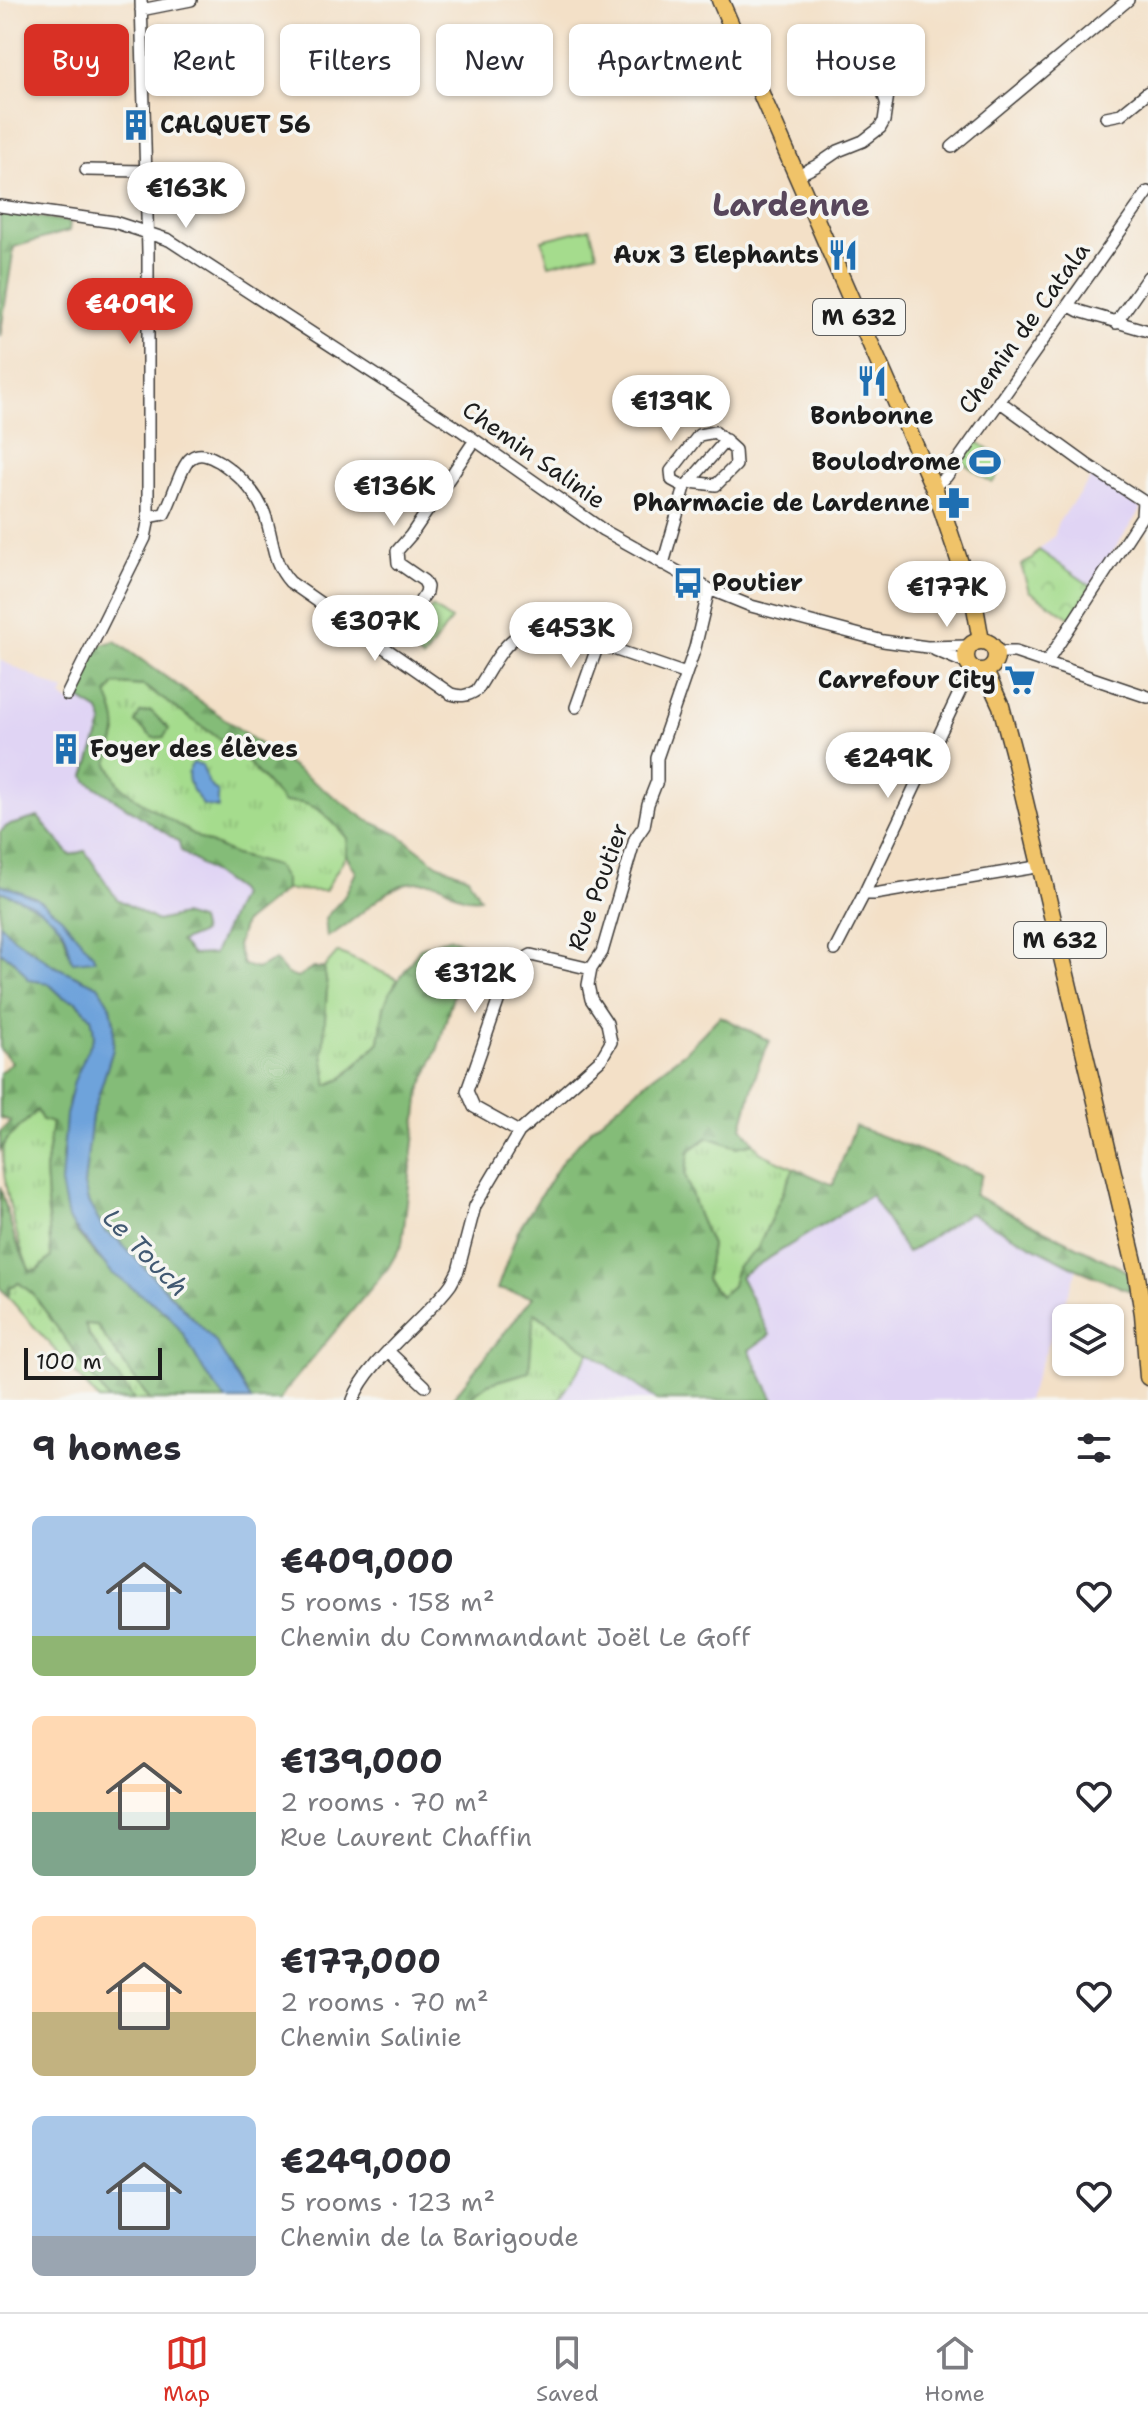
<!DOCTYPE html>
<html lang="en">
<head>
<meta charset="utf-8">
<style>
	body { margin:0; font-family:"Shantell Sans",sans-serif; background:#f7f7f7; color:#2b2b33; height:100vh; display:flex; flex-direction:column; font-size:30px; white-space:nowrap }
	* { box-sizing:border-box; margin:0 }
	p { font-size:26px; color:#7c7c81 }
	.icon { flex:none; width:44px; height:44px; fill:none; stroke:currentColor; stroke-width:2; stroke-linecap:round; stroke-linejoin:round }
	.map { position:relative; height:1400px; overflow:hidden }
	.sheet { display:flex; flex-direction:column; background:#fff; flex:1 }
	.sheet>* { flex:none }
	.guide { position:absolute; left:24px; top:24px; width:1100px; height:72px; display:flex; gap:16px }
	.buttons { position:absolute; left:1052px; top:1304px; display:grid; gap:16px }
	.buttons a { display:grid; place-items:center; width:72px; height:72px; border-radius:12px; background:#fff; box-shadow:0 2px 6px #0004; font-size:40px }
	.scale { position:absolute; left:24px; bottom:20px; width:138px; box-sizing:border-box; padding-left:8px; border:4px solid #1c1c1c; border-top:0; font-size:22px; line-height:28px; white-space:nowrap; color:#1c1c1c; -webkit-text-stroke:6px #f6f6f2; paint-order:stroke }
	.price { position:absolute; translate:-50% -68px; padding:0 18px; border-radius:28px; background:#fff; color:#222; font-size:26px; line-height:52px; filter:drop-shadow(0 2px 4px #0008) }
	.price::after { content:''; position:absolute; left:50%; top:48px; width:24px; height:18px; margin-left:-12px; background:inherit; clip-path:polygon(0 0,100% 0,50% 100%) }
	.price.active { background:#d93025; color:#fff }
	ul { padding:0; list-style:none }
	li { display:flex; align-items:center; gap:24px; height:200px; padding:0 32px }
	li span { display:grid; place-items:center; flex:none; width:224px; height:160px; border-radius:12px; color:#555 }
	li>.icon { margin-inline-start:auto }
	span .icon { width:96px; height:96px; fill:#fffc; stroke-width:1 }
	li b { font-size:34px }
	h2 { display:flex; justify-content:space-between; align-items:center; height:96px; padding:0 32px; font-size:34px }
	.pill { padding:0 28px; border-radius:12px; background:#fff; box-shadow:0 2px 6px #0004; font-size:28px; line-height:72px }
	.pill.active { background:#d93025; color:#fff }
	.dock { display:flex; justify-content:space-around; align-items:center; height:112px; border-top:2px solid #e1e1e2; background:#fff; font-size:22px; color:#7c7c81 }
	.dock a { display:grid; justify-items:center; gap:4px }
	.dock .active { color:#d93025 }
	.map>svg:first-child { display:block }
	.built { fill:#e0d4f4 }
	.grass { fill:url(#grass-tufts); stroke:#607c54; stroke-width:2 }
	.forest { fill:url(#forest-firs); stroke:#506c4a; stroke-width:2 }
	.park { fill:url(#park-crowns); stroke:#607c54; stroke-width:2 }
	.pitch { fill:#a5dc8d; stroke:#607c54; stroke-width:2 }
	.water { fill:#6ea3db; stroke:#45607c; stroke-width:2 }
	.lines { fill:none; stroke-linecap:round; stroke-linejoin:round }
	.street-casing { stroke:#3c3936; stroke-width:14 }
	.primary-casing { stroke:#3c3936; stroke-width:19 }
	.street { stroke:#fff; stroke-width:11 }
	.primary { stroke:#f0c369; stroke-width:16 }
	.labels { text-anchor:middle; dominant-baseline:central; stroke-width:7; stroke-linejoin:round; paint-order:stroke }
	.shield { fill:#f6f6f2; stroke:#5d5d5c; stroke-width:2 }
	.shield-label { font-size:22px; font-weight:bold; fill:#1c1c1c }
	.poi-label { font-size:24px; font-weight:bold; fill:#1c1c1c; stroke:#f6f6f2; text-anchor:end }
	.street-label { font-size:24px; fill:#1c1c1c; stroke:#f6f6f2 }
	.water-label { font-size:26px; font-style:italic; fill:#415972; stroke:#f6f6f2 }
	.district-label { font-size:32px; font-weight:bold; fill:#58475c; stroke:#f6f6f2 }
</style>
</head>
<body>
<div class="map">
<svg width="1148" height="1400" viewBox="0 0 1148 1400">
	<defs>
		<pattern id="grass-tufts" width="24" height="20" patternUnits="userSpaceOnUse" patternTransform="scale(2)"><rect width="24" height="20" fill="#a5dc8d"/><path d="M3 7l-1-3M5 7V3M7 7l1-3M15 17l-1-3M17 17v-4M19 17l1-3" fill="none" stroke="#8dbc79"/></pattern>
		<pattern id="forest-firs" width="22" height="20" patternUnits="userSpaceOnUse" patternTransform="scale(2)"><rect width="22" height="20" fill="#84bc78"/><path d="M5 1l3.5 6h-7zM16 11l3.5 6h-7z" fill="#71a167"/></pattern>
		<pattern id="park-crowns" width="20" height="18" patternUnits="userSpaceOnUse" patternTransform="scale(2)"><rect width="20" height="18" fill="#a5dc8d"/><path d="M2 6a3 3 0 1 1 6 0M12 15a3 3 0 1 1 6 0" fill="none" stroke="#8dbc79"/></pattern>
	</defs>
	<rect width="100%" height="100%" fill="#f6f6f2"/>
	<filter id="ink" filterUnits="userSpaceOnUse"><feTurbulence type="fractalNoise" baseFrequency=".0125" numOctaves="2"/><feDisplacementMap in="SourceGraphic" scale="16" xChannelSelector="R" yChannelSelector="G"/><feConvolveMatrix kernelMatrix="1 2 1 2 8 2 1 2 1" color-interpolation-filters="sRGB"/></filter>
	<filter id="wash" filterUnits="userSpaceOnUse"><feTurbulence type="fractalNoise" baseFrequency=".006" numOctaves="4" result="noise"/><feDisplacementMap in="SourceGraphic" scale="32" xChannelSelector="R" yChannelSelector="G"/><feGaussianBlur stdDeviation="1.8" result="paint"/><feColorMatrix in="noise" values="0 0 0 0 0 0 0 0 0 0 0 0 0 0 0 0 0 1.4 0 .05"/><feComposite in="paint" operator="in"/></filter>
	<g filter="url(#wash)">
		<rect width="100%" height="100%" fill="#f3e0c7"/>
		<path class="built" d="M1094,474L1137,503L1140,510L1091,586L1039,550L1055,535L1057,524Z
			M0,660L64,691L61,697L74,705L78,698L99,711L103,724L87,781L179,843L237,890L240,895L209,964L0,874Z
			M871,1194L907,1252L969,1213L1077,1269L1027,1400H774L749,1350L770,1335L740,1276Z
			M590,1352L657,1400H559Z"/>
		<path class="grass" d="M115,684L144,686L240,753L284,803C314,798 329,817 347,838L346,855L325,891L285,890V880L252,859L235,855L199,838L135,798L119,784L108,764L117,733L107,695Z
			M338,952L397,979L384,1007L379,1042L342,1079L327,1085L323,1053L327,986L324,968Z
			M37,1110L42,1120L52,1122L45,1171L51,1257L38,1270L30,1271C17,1243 0,1174 3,1145C9,1134 27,1121 37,1110Z
			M709,1137L737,1147L754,1143L761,1153L794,1168L757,1250L737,1267L732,1286L720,1296L706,1279L711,1245L698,1215L685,1174L690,1150Z
			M19,1283L33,1294L109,1400H99L8,1297L10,1287Z
			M533,1312L590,1352L559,1400H466L488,1384L529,1372Z
			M84,1324L96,1325L150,1400H134L88,1334Z"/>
		<path class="forest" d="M0,211L70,222L69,231L14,247L0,337Z
			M115,641L367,820L398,834L437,864L468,877L480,898C453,902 449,882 429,882C421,882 411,881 404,884C375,896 355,923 327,937L325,918L344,897L356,872L346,855L347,838C329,817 314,798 284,803L240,753L144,686L115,684L107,694C121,726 118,731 108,764L119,784L135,798L199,838L235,855L276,866L285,880V890L244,923L237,946L243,965L257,969L275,960L287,974L297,978L313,968H324L327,986L323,1053L327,1085L342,1079L379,1042L384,1007L389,994L420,948L450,938L464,944L471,963L453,996L438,1048L420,1091L402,1244L388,1268L285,1391L280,1400H251L215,1341L117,1239L105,1232L88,1202L84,1185L92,1116L113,1049L114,1023L111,1007L98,986L54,966L15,938L0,924V891C26,900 68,917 67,950L75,934L61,917L36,898L0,884V832L7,826L38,817L70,855L85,851L117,899L157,921L182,915L199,920L202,933L180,942L192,955L214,954L240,895L237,890L181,851L179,842L87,781L85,776L103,722L99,711L78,698L76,689L97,646Z
			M151,711L169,729L164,737L153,738L135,722L140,713Z
			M0,952L48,983L63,997L75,1001L92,1017L94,1036L69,1099L62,1157L75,1230L98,1258L168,1314L184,1335L204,1371L226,1400H150L96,1325L85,1324L88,1334L134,1400H109L33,1294L19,1283L10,1287L8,1297L0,1288V1186L15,1239L30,1271L38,1270L51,1257L45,1171L52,1123L42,1120L37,1110C25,1124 9,1134 0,1150V1132L11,1121L0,1118V1073L12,1062L0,1049Z
			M720,1016L770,1041L759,1064L742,1127L754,1143L737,1147L708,1137L690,1150L685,1174L698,1215L711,1245L706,1279L720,1296L732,1286L737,1267L757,1250L794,1168L833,1185L855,1126L982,1174L974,1195L1127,1271L1130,1291L1077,1269L969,1213L907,1253L871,1195L740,1276L770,1335L749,1350L774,1400H657L534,1312L529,1372L488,1384L466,1400H451L533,1297L497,1289L518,1231L563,1160L591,1129L652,1077L685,1052Z"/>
		<path class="park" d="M1039,550L1091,586L1071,618L1029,591L1021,565L1031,560Z"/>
		<path class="pitch" d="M590,228L597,253L549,265L542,240Z
			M976,441L1007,461L992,483L962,462Z
			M432,607L451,620L423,659L405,646Z"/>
		<path class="water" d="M193,763L202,765L209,784L218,793V808L203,805C194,792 181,778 193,763Z
			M0,884L36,898L61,917L92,953L95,960L73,962C66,953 70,942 64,932C49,910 24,900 0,891Z
			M0,924L14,938L54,966L98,986L111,1007L114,1023L113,1049L92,1116L84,1185L88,1202L105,1232L117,1239L215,1341L251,1400H226L204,1371L184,1335L168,1314L112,1273L68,1219L61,1184L66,1115L74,1081L94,1036L93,1027L91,1017L76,1001L63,997L48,983L29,980L15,961L0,952Z"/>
	</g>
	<g filter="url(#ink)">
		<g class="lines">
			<defs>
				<path id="street" d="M141,10L191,0
					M1106,117L1121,114L1148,92
					M952,147L1128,0
					M86,170L145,171
					M796,176L816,166L838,151L863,141L880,128L884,121L888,94L899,83L889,69L883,72L882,89L886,102
					M0,206L114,222L169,240L462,431L603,530L709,589L751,606L883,641L927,647L969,646
					M1068,305L1079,311L1148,331
					M1116,323L1148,277
					M999,401L1086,464L1143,501L1142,516L1047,662
					M685,487L672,480L671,471L699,435L715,432L735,450L736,465L716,485L690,482
					M933,487L946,477L1148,192
					M148,517L164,514C172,501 181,465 191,458C201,451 211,457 220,462C242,477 262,498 268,525C274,548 274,564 290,582L451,694C461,697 468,696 477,690C499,656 511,621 558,630L686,674
					M663,564L685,487L726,440
					M367,615C399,636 408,618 426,593L427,587L424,581L398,563L397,551L411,535L475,440
					M935,650L966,663
					M995,652H1015L1148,697
					M67,695L145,538L148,523V252L141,0
					M576,707L598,645
					M864,894H874L1042,866
					M835,950L864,894L971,668
					M519,1132L474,1107L467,1091L510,967L531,955L591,969
					M388,1351L425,1386
					M353,1400C367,1361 426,1319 451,1284L458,1271L475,1206L519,1132L601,1059L611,1042L607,1023L591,999L588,985L591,969L602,952L635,839L644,826L648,804L657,781V758L695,648L709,589"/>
				<path id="primary" d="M720,0L938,498L975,607L981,641
					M966 656a15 15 0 1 1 30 0a15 15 0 1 1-30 0Z
					M985,671L1001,706L1013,751L1136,1270L1143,1314L1148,1377"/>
			</defs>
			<use href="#street" class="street-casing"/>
			<use href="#primary" class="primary-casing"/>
			<use href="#street" class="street"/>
			<use href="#primary" class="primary"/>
		</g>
	</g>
	<defs>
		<symbol id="building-bare" viewBox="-9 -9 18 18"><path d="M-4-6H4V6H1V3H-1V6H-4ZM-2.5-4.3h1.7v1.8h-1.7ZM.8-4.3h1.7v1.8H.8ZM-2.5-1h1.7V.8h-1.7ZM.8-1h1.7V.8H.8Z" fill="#1f6fb2" stroke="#f6f6f2" stroke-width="2.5" paint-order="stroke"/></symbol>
		<symbol id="restaurant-bare" viewBox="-9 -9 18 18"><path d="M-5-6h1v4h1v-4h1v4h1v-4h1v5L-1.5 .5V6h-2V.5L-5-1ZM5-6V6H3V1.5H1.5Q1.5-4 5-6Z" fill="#1f6fb2" stroke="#f6f6f2" stroke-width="2.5" paint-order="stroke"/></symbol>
		<symbol id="stadium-bare" viewBox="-9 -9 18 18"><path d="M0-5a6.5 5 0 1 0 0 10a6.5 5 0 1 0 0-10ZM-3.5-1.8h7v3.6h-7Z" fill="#1f6fb2" stroke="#f6f6f2" stroke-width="2.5" paint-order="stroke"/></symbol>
		<symbol id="pharmacy-bare" viewBox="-9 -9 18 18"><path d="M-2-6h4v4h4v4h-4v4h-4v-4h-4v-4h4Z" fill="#1f6fb2" stroke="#f6f6f2" stroke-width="2.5" paint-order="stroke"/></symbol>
		<symbol id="bus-bare" viewBox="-9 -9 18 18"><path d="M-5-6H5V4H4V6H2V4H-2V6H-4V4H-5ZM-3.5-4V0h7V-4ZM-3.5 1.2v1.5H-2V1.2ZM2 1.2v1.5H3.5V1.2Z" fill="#1f6fb2" stroke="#f6f6f2" stroke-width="2.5" paint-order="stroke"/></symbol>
		<symbol id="supermarket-bare" viewBox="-9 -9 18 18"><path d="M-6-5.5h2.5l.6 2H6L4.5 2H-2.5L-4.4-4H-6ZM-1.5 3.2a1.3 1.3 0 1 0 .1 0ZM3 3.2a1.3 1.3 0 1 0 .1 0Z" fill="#1f6fb2" stroke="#f6f6f2" stroke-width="2.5" paint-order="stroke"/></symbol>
	</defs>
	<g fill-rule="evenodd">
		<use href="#building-bare" x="114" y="103" width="44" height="44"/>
		<use href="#restaurant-bare" x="821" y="233" width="44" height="44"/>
		<use href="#restaurant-bare" x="850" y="359" width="44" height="44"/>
		<use href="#stadium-bare" x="963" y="440" width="44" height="44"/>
		<use href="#pharmacy-bare" x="932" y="481" width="44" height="44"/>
		<use href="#bus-bare" x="666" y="561" width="44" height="44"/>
		<use href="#supermarket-bare" x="998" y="658" width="44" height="44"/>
		<use href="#building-bare" x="44" y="727" width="44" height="44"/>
	</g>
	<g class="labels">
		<g class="shield">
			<rect x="813" y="299" width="92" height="36" rx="6"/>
			<rect x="1014" y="922" width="92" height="36" rx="6"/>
		</g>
		<g class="shield-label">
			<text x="859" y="317">M 632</text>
			<text x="1060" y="940">M 632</text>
		</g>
		<g class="poi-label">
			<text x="160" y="125" text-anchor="start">CALQUET 56</text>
			<text x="819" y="255">Aux 3 Elephants</text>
			<text x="872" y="416" text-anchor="middle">Bonbonne</text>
			<text x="961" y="462">Boulodrome</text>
			<text x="930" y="503">Pharmacie de Lardenne</text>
			<text x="712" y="583" text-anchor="start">Poutier</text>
			<text x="996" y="680">Carrefour City</text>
			<text x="90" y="749" text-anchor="start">Foyer des élèves</text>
		</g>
		<g class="street-label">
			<text transform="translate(1024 328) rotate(-54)">Chemin de Catala</text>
			<text transform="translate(534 455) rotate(35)">Chemin Salinie</text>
			<text transform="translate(598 887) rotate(-70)">Rue Poutier</text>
		</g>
		<g class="water-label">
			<text transform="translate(146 1252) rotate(46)">Le Touch</text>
		</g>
		<g class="district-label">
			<text x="791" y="204">Lardenne</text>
		</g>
	</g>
</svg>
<div class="buttons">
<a><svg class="icon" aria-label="layers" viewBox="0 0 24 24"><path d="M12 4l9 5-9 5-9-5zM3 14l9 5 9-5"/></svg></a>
</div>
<div class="scale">100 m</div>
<b class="price" style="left:186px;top:230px">€163K</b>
<b class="price active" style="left:130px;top:346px">€409K</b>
<b class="price" style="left:671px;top:443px">€139K</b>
<b class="price" style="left:394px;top:528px">€136K</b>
<b class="price" style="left:947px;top:629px">€177K</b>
<b class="price" style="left:375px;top:663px">€307K</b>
<b class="price" style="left:571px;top:670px">€453K</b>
<b class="price" style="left:888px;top:800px">€249K</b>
<b class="price" style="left:475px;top:1015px">€312K</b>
<div class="guide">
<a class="pill active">Buy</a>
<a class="pill">Rent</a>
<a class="pill">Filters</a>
<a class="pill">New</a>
<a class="pill">Apartment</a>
<a class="pill">House</a>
</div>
</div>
<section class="sheet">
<h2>9 homes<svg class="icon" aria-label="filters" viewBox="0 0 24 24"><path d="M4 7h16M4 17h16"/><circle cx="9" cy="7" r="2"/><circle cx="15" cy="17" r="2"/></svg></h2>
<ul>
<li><span style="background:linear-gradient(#a9c7e8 75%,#8fb573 0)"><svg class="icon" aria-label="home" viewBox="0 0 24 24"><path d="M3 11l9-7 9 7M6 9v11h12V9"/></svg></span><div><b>€409,000</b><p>5 rooms · 158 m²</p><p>Chemin du Commandant Joël Le Goff</p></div><svg class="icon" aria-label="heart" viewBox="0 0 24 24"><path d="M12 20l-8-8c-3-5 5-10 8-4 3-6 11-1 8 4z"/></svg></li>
<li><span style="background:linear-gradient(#ffd9b3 60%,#7fa58c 0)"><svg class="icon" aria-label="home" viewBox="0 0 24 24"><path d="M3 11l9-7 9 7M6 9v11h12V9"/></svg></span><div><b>€139,000</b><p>2 rooms · 70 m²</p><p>Rue Laurent Chaffin</p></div><svg class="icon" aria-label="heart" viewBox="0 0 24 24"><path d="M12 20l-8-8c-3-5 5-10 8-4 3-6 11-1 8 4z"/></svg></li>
<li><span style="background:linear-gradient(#ffd9b3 60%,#c2b280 0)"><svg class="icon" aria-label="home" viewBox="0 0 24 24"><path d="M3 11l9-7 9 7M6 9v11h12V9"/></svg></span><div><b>€177,000</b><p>2 rooms · 70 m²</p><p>Chemin Salinie</p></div><svg class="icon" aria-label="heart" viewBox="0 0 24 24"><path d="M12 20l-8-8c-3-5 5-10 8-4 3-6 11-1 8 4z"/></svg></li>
<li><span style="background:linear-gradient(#a9c7e8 75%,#9aa5b1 0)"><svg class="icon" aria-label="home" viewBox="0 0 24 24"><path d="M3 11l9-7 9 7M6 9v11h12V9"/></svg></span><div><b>€249,000</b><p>5 rooms · 123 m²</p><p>Chemin de la Barigoude</p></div><svg class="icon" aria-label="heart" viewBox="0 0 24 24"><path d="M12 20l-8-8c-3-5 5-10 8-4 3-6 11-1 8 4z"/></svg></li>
</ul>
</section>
<nav class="dock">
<a class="active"><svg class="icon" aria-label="map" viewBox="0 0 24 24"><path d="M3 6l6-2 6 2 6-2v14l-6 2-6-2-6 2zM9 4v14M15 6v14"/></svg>Map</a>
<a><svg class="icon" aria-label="saved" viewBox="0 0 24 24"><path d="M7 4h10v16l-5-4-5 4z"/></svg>Saved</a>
<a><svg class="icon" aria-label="home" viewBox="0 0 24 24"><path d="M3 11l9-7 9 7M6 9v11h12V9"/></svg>Home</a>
</nav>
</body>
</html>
